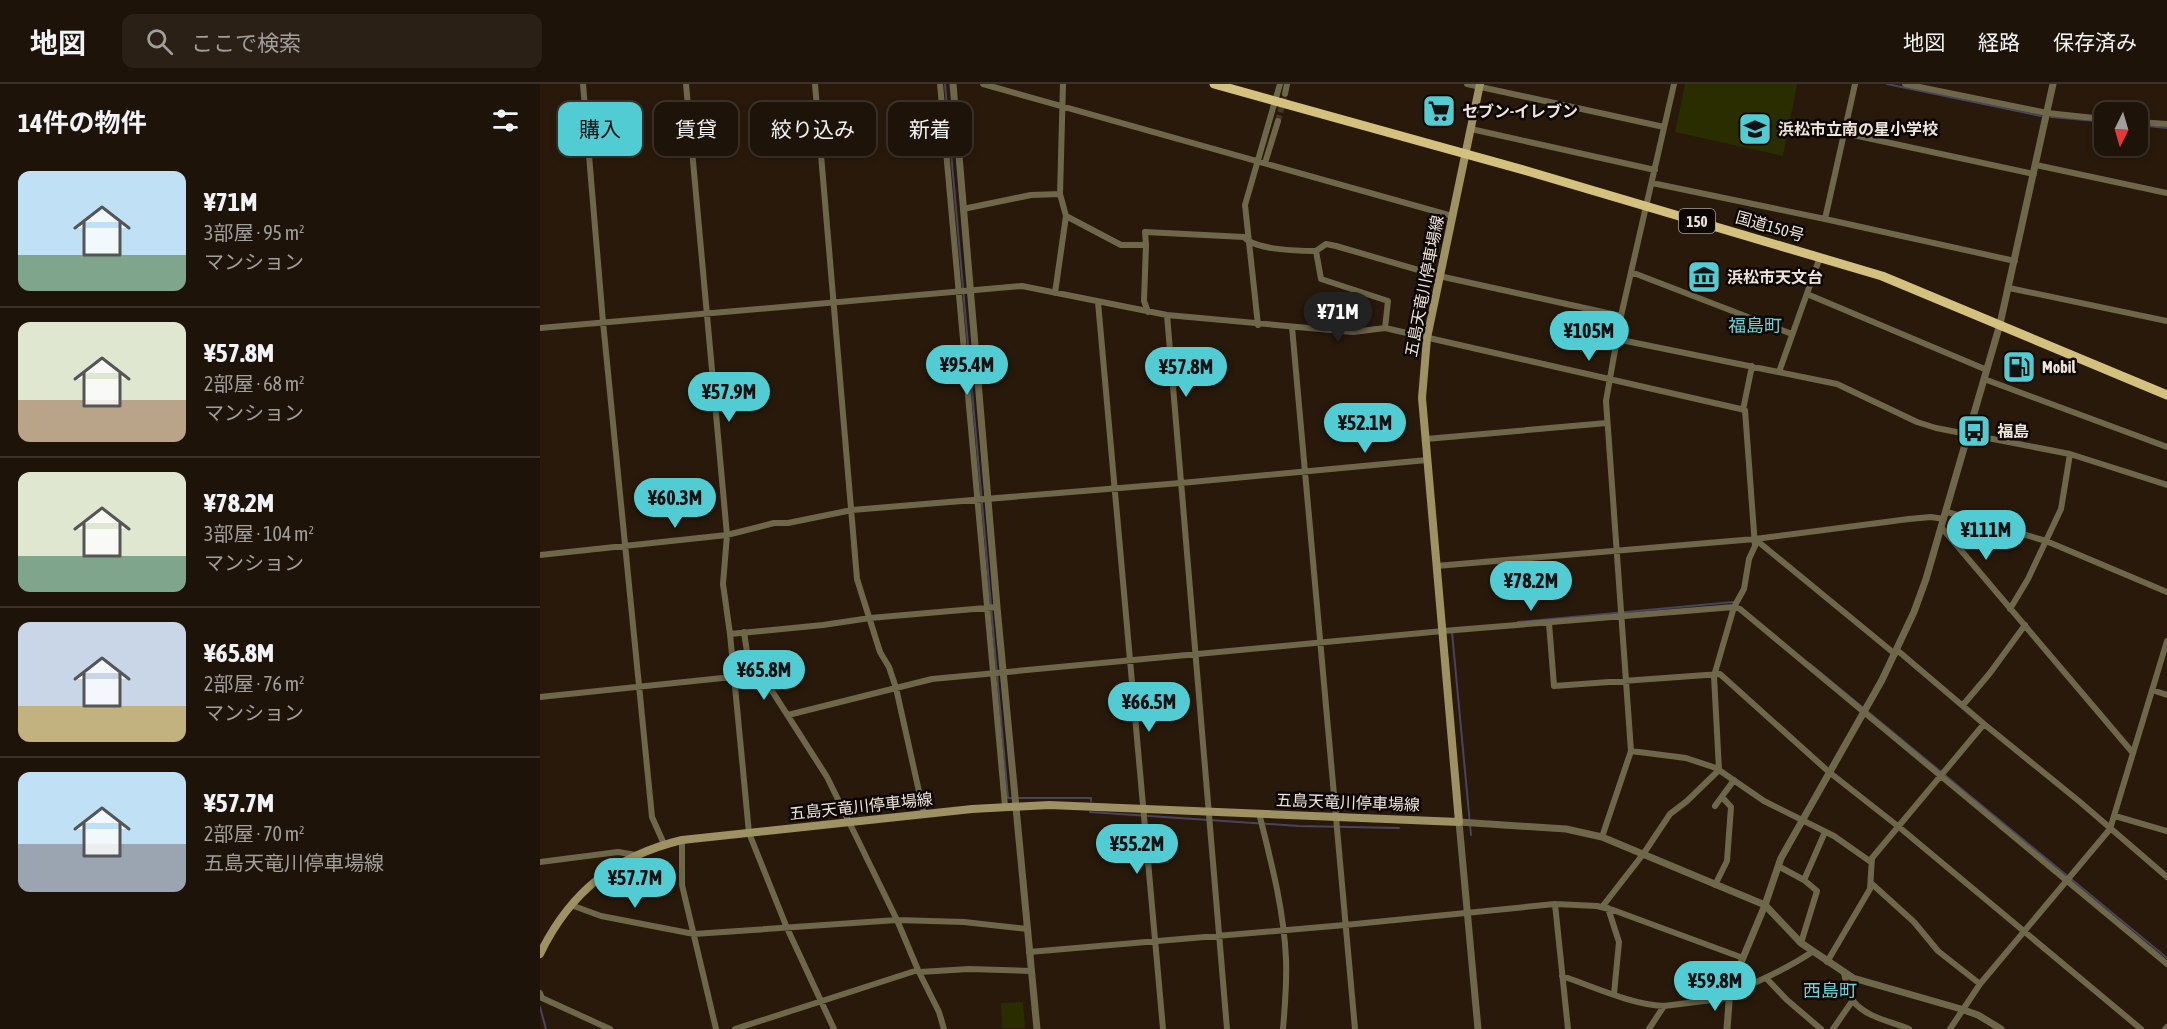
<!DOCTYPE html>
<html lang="ja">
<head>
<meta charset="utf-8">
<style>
	body { margin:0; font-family:"Asap Condensed","Noto Sans JP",sans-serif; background:#2b2016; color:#f1f3f6; height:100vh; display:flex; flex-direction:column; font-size:22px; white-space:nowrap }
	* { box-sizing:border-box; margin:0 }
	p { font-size:20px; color:#a19e9c }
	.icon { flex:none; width:33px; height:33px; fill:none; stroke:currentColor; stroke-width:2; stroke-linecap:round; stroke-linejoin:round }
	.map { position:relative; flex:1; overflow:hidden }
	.sheet { display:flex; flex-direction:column; background:#1e1308; width:540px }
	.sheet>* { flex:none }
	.banner { position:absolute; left:18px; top:18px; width:570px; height:54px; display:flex; gap:12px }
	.needle { width:39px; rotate:185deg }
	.buttons { position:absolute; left:1554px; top:18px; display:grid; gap:12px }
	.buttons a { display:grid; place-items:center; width:54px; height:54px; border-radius:12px; background:#1e1308; box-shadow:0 3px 9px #0003,0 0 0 2px #3c3229; font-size:30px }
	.price { position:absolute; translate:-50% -51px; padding:0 14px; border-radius:21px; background:#51ccd3; color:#111; font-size:20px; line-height:39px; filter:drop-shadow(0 2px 3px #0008) }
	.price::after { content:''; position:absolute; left:50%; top:36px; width:18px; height:14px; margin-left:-9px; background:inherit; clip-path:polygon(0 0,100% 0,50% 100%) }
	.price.on { background:#222; color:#fff }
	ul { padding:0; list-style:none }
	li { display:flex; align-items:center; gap:18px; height:150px; padding:0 18px }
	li+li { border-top:2px solid #3c3229 }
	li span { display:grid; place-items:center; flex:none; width:168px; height:120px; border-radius:12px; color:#555 }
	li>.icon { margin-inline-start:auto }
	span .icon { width:72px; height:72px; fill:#fffc; stroke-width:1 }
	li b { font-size:26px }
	h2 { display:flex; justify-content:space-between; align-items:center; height:72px; padding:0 18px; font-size:26px }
	.pill { padding:0 21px; border-radius:12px; background:#1e1308; box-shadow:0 3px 9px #0003,0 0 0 2px #3c3229; font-size:21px; line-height:54px }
	.pill.on { background:#51ccd3; color:#111 }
	header { display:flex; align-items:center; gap:36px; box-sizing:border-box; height:84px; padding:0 30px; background:#1e1308; border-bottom:2px solid #3c3229 }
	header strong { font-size:28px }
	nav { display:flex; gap:33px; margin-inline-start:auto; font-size:21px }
	.search { width:420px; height:54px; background:#2b2016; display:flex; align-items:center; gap:15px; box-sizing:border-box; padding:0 21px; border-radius:12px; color:#a19e9c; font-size:22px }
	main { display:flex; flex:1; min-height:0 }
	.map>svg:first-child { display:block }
	.green { fill:#2a2d00 }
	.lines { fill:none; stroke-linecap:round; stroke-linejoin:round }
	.stream { stroke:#484460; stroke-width:2 }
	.minor-tunnel { stroke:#46372a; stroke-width:6; stroke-dasharray:6 3; stroke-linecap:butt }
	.minor { stroke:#6f674a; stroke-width:6 }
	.tertiary { stroke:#6f674a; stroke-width:7 }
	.secondary { stroke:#9e9163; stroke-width:8 }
	.trunk { stroke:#d4c17e; stroke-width:9 }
	.labels { text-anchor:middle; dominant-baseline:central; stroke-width:5; stroke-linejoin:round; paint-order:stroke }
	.shield { fill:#0c0602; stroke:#aba19a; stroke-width:1.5 }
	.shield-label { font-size:15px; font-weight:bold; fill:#efe4db }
	.poi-label { font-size:16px; font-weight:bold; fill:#efe4db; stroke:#0c0602; text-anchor:start }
	.street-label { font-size:16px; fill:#efe4db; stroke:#0c0602 }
	.neighbourhood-label { font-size:18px; fill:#67d4d9; stroke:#0c0602 }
</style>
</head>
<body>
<header>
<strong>地図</strong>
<div class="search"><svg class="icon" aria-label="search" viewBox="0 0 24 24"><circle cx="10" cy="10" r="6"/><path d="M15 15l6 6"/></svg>ここで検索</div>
<nav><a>地図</a><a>経路</a><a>保存済み</a></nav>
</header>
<main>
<section class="sheet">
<h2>14件の物件<svg class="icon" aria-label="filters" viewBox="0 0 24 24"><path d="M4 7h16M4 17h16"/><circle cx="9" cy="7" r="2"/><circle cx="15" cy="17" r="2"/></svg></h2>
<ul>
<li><span style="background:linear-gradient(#bfe0f5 70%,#7fa58c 0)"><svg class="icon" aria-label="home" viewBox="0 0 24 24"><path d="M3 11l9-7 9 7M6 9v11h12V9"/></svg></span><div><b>¥71M</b><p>3部屋 · 95 m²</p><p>マンション</p></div></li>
<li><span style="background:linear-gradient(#dfe7d0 65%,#b9a48a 0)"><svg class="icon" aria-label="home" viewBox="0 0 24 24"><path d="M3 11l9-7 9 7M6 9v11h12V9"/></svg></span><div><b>¥57.8M</b><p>2部屋 · 68 m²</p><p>マンション</p></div></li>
<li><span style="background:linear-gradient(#dfe7d0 70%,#7fa58c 0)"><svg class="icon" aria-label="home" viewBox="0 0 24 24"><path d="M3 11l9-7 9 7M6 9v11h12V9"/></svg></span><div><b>¥78.2M</b><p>3部屋 · 104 m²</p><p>マンション</p></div></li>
<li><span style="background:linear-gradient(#c9d6e8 70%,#c2b280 0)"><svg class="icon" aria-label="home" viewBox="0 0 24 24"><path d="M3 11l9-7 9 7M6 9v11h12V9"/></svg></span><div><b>¥65.8M</b><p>2部屋 · 76 m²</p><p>マンション</p></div></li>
<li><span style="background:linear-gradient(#bfe0f5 60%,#9aa5b1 0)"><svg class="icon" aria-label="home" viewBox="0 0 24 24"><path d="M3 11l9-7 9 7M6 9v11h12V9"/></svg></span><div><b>¥57.7M</b><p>2部屋 · 70 m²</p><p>五島天竜川停車場線</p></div></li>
</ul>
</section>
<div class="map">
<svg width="1627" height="945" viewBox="0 0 1627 945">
	<rect width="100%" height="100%" fill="#28190b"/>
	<path class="green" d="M1145,0H1257L1243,72L1135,48Z
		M483,918L485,944H462L461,919Z"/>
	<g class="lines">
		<path class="stream" d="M405,0L468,714H551V717
			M1347,0L1501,32
			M1511,33L1556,37
			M1598,41L1627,44
			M978,538L1193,518
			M912,548L931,751
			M1270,580L1627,874
			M550,728L759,742L859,744
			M0,923L6,945"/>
		<path class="minor-tunnel" d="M738,37L745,10"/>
		<path class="minor" d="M43,0L63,238L112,733L124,760
			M146,0L187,451L183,500L190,550L209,749L247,844L294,945
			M275,0L317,495L340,568L349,583L356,604L384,730
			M400,0L465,722
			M443,0L912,132
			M927,0L1124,43
			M1365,0L1507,29L1564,35
			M745,10L747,0
			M1598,38L1627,40
			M931,45L1115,86
			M1304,49L1494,90
			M725,79L738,37
			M1496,81L1627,109
			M1112,99L1285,135L1475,177
			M423,125L491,111L520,110
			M526,132L581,161H606L605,148L704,153C715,166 759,167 776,167L781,195L848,217L845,244
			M1285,135L1315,0
			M606,161L604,217L608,228
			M776,167L786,160L796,162L899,192L1081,232
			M1091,188L1252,250
			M1469,204L1627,237
			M515,209L526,132L520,110L523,0
			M1267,210L1447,286
			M558,218L623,945
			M627,231L687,945
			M718,241L705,121L740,0
			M752,243L815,945
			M0,244L482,202L627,231L813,248L845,244L1205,326L1215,462L1209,475L1204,505L1194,523L1174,592L1179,686L1147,717L1130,730L1104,769L1062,823
			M1032,246L1297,300L1377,338L1396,344L1530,370L1627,401
			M1239,288L1280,173
			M1444,295L1627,363
			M1203,326L1212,282
			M886,355L1067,339
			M1407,428L1506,457L1627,508
			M1402,444L1593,669
			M1215,455L1355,570
			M0,471L187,451L234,439H248L312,426L641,399L887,376
			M896,482L1215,455L1369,435L1391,433L1404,435
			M1470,525L1488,495L1521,425L1530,370
			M1009,539L1014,602L1180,590L1289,688L1359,743L1601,945
			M204,548L207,568L287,693L357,836L378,886L399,928L404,945
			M190,550L283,541L330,534L457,523
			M1357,566L1444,640L1540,718L1627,793
			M1612,606L1627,611
			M0,613L221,590
			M1423,621L1450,589L1485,541
			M248,631L392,595L903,547L1194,523L1200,525L1627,880
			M1091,667L1146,674L1176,684L1224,717L1294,752L1331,778
			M1175,722L1194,696
			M719,729C731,777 744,826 746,875C747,898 745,922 743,945
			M1575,732L1627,747
			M1062,753L1091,667L1066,317L1081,232L1134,0
			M142,756V801L176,945
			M0,778L78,768L96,771
			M1238,782L1264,796L1277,807L1261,859
			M1264,796L1285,748
			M1331,799L1374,838L1398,867L1440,900
			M1175,801L1187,777L1191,723L1182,713
			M1015,820L1028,945
			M31,821L61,832L154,850L357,836L424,838L487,845
			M1068,824L1079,858L1074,910
			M489,868L805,841L1015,820L1057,822L1073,826L1203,874
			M1287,878L1330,805L1332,774L1444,640
			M380,888L429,885L491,887
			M1304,889C1306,898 1308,910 1313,917C1327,934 1350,937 1369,945
			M1022,892C1055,903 1089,920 1124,922L1188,914
			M1227,895L1247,916L1281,945
			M0,909L2,914L70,945
			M1188,910C1218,898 1245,886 1272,868
			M195,945L378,886
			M1109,945L1124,922
			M1293,945L1313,916
			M1410,945L1440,900L1570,745L1627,557
			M1625,945L1627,943"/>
		<path class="tertiary" d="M413,0L457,523L497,945
			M938,945L919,738L1026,745L1062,753L1225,821L1261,859L1313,894L1421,925L1438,931L1461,945
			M1187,945L1190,905L1225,821L1241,774L1342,596L1374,528L1386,495L1460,240L1513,0"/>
		<path class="secondary" d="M0,870C30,808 75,772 142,756L432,725L509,721L919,738L882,314L887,254L940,0"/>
		<path class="trunk" d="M674,0L987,87L1342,192L1627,311"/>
	</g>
	<defs>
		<symbol id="supermarket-square" viewBox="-11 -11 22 22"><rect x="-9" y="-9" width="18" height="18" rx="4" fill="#51ccd3" stroke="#0c0602"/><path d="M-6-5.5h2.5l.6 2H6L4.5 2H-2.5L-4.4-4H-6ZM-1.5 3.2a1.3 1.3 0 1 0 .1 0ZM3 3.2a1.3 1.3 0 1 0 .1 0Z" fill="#111"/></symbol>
		<symbol id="school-square" viewBox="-11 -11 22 22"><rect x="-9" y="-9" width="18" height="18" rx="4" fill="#51ccd3" stroke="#0c0602"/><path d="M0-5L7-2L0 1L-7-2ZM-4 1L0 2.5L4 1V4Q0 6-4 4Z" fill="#111"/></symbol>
		<symbol id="museum-square" viewBox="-11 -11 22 22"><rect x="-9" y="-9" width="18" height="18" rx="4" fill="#51ccd3" stroke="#0c0602"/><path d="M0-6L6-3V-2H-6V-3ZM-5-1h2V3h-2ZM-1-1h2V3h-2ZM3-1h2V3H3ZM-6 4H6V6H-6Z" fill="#111"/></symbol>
		<symbol id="fuel-square" viewBox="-11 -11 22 22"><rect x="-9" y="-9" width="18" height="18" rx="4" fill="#51ccd3" stroke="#0c0602"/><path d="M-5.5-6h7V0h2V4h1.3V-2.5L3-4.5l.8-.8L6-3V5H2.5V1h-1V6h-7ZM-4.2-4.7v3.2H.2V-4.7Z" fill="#111"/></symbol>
		<symbol id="bus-square" viewBox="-11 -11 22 22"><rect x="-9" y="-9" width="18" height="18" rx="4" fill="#51ccd3" stroke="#0c0602"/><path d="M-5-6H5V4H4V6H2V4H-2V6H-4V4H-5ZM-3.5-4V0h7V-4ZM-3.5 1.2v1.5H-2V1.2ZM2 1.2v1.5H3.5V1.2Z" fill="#111"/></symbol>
	</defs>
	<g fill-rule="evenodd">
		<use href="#supermarket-square" x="880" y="8" width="38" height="38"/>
		<use href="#school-square" x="1196" y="26" width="38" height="38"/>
		<use href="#museum-square" x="1145" y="174" width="38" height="38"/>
		<use href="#fuel-square" x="1460" y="264" width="38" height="38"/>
		<use href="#bus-square" x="1415" y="328" width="38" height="38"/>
	</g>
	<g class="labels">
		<rect class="shield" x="1139" y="125" width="36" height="24" rx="4.5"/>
		<g class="shield-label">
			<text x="1157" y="137">150</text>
		</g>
		<g class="poi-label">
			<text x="922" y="27">セブン-イレブン</text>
			<text x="1238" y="45">浜松市立南の星小学校</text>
			<text x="1187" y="193">浜松市天文台</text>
			<text x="1502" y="283">Mobil</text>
			<text x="1457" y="347">福島</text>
		</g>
		<g class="street-label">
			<text transform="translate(1230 142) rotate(16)">国道150号</text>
			<text transform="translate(884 202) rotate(-79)">五島天竜川停車場線</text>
			<text transform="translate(808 718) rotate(2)">五島天竜川停車場線</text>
			<text transform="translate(321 722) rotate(-6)">五島天竜川停車場線</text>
		</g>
		<g class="neighbourhood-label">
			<text x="1215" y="241">福島町</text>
			<text x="1290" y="906">西島町</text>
		</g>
	</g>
</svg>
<div class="buttons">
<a><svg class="needle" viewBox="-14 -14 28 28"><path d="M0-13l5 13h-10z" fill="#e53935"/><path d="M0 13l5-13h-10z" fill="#a19e9c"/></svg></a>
</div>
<b class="price on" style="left:798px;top:259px">¥71M</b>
<b class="price" style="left:1049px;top:278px">¥105M</b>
<b class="price" style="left:427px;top:312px">¥95.4M</b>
<b class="price" style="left:646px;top:314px">¥57.8M</b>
<b class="price" style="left:189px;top:339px">¥57.9M</b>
<b class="price" style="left:825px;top:370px">¥52.1M</b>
<b class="price" style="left:135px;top:445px">¥60.3M</b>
<b class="price" style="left:1446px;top:477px">¥111M</b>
<b class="price" style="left:991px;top:528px">¥78.2M</b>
<b class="price" style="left:224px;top:617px">¥65.8M</b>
<b class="price" style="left:609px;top:649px">¥66.5M</b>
<b class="price" style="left:597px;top:791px">¥55.2M</b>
<b class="price" style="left:95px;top:825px">¥57.7M</b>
<b class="price" style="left:1175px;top:928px">¥59.8M</b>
<div class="banner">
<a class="pill on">購入</a>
<a class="pill">賃貸</a>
<a class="pill">絞り込み</a>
<a class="pill">新着</a>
</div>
</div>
</main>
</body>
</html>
